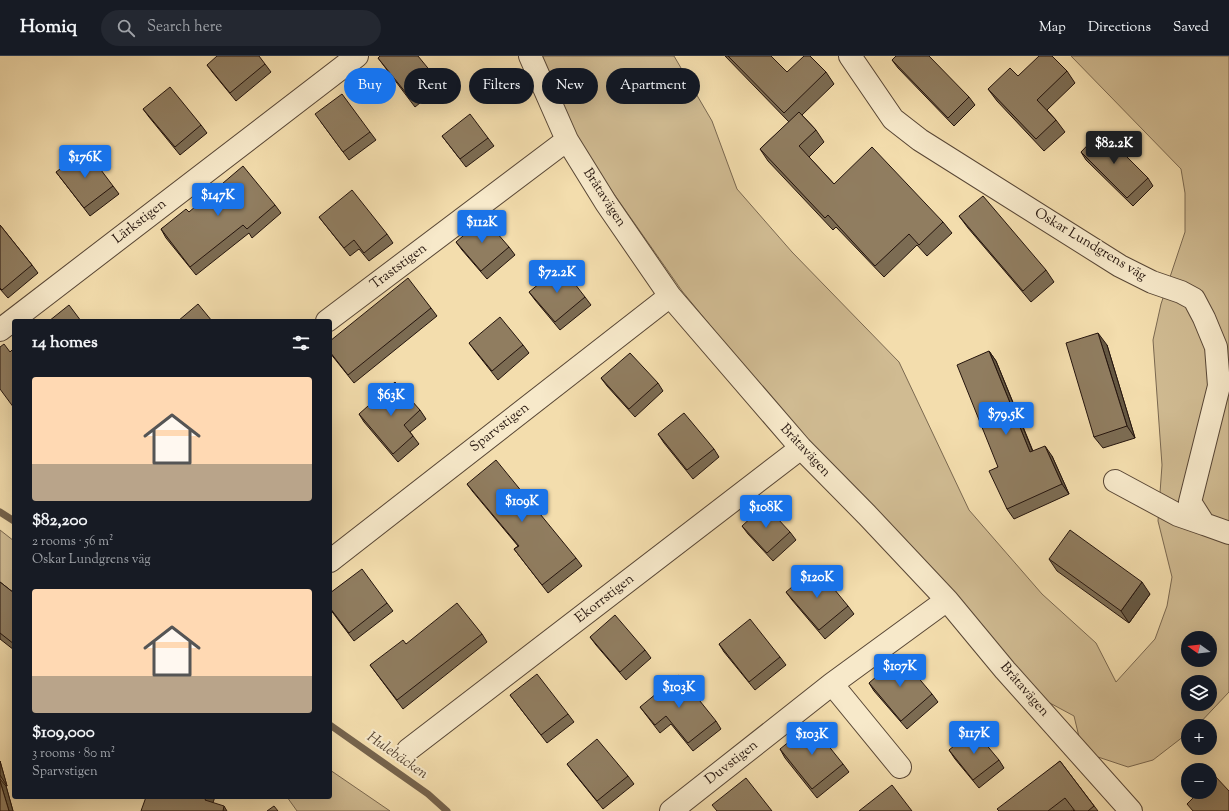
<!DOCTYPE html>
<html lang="en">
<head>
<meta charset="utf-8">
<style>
	body { margin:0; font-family:"Sorts Mill Goudy",serif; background:#242831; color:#f1f3f6; height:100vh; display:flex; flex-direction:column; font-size:15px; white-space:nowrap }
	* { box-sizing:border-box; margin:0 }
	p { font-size:13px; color:#9ea1a6 }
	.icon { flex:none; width:22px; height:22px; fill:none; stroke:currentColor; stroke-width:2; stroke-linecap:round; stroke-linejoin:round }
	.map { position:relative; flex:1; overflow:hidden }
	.drawer { position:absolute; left:12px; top:263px; width:320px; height:480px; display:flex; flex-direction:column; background:#171b24; border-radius:4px; box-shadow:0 4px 16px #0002 }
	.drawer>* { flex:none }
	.hud { position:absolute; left:344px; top:12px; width:380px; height:36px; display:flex; gap:8px }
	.needle { width:26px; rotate:284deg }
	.buttons { position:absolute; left:1181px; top:575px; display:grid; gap:8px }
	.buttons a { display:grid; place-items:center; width:36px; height:36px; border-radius:50%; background:#171b24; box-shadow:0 4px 16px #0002; font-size:20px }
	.price { position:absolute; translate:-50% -34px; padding:0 9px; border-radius:4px; background:#1a73e8; color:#fff; font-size:13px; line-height:26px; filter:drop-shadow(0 1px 2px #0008) }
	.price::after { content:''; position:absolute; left:50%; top:24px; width:12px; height:9px; margin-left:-6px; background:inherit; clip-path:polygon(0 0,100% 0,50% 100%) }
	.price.current { background:#222; color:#fff }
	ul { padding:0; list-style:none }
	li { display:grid; align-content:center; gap:8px; height:212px; padding:0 20px }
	li span { display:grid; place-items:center; height:124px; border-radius:4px; color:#555 }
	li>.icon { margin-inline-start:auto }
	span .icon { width:72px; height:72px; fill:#fffc; stroke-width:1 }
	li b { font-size:17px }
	h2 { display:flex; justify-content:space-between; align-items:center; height:48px; padding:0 20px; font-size:17px }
	.pill { padding:0 14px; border-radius:18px; background:#171b24; box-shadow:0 4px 16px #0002; font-size:14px; line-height:36px }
	.pill.current { background:#1a73e8; color:#fff }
	header { display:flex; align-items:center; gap:24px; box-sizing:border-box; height:56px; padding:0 20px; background:#171b24; border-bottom:1px solid #363941 }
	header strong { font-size:19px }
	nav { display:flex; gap:22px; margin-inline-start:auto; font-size:14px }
	.search { width:280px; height:36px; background:#242831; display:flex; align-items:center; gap:10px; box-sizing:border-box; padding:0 14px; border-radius:22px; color:#9ea1a6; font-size:15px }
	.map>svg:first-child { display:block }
	.green { fill:#d0bb92; stroke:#7a6850; fill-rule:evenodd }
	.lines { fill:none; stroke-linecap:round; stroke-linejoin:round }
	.stream { stroke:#76644d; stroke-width:7 }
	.minor-casing { stroke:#584635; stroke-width:24 }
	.minor { stroke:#f7e9ca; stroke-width:22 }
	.wall { fill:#7c6c53; stroke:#24140d }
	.shaded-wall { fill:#655843; stroke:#24140d }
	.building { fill:#907d60; stroke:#24140d }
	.labels { text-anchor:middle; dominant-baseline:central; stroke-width:4; stroke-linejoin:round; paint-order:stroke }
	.street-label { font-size:14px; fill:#24140d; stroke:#f7e9ca }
	.water-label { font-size:15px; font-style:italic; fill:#5b4937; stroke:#f7e9ca }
</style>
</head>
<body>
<header>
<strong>Homiq</strong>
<div class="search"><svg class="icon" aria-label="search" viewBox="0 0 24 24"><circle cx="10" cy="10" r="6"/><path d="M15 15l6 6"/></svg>Search here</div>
<nav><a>Map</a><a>Directions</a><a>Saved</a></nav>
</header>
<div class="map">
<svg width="1229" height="755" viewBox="0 0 1229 755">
	<rect width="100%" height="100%" fill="#f3ddad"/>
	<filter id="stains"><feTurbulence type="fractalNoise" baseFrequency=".005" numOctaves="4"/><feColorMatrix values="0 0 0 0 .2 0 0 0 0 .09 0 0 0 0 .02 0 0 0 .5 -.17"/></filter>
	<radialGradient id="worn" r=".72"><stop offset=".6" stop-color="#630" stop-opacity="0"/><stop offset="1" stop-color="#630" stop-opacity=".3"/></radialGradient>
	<path class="green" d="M537,0H674L712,65L737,133L792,196L899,306L969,454L1042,538L1096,587L1116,626L1155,583L1167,550L1172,521L1158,465L1162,409L1153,284L1161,248L1185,176V137L1181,113L1071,0H1229V636L1197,670H1188V677L1153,704L1128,711L1098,701L1080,685L1074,660L1048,646L774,347L682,235L581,91ZM1188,582H1210V604H1188ZM1188,626H1210V648H1188Z
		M0,474L14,485V537L0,527Z
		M330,714L390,755H297L287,741H330Z"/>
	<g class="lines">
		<path class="stream" d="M0,456L14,465
			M330,669L428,738L447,755"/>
		<defs>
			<path id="minor" d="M530,0L567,84L606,147L670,240L801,392L867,459L947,544L1005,614L1131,755
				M850,0L893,63L920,84L1120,210L1152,226L1181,236L1194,243L1204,262L1216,291L1219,330L1190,446L1204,468L1229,477
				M327,265L567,84
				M0,274L357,0
				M1115,425L1178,459L1204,468
				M330,505L670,240
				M832,628L900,711
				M408,694L801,392
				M671,755L832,628L947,544"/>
		</defs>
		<use href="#minor" class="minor-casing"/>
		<use href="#minor" class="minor"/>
	</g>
	<path class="wall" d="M725,0H771L787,16H826L834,28L802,59L816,74L824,86L809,101L834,128L943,166L952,177L927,200L917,189L884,221L836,171L833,174L768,105L760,93L789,66Z
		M378,2L436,22L441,30L415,51Z
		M892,4L969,41L975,49L954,70L898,12Z
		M265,8L271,16L236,45L213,17L207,9Z
		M1067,15L1075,27L1047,54L1056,64L1065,76L1044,95L997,45L988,33L1018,20Z
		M143,53L201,69L207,77L180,99L149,61Z
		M321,66L370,76L376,84L349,104Z
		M442,80L488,82L494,90L466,111Z
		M1081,96L1148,122L1153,130L1133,150L1086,104Z
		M56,116L113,130L119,138L90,160Z
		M275,149L281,157L252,182L249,177L196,219L166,182L161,173L189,156Z
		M959,160L1046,214L1054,226L1031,246L968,172Z
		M319,161L387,178L393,187L369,205L359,193L350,200Z
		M0,169L32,209L38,217L8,242L0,233Z
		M456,186L509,191L515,199L487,223L462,194Z
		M529,236L585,241L591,249L560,274L535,244Z
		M431,252L437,260L354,327L330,297V285Z
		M469,287L523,289L529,297L498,324L475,295Z
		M1107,289L1135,382L1103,392L1094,381Z
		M989,295L996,305L1033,395L1052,400L1069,438L1014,463L1007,453L998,411Z
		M601,322L658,327L663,335L635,361L607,330Z
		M420,354L426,363L410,376L419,388L398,406L364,366L359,358Z
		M658,378L714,393L719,401L693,423L664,387Z
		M467,428L576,502L582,510L548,537L514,493L518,490L473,436Z
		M742,470L790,476L796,484L773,505L748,478Z
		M1049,503L1150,538L1129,567L1057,515Z
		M0,526L14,537V594L0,583Z
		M786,536L848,550L854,558L825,583L792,544Z
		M330,537L387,547L393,555L354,585L330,553Z
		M482,578L487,586L403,653L370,609L406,588Z
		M590,581L645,594L651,602L626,624L596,589Z
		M719,588L780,601L786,609L755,634L724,596Z
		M869,627L932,638L938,646L907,673L874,635Z
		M510,639L568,658L574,666L547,687Z
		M640,651L716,665L721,673L693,695L671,668L660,677Z
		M780,693L843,708L849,716L817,742L785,702Z
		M949,694L999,704L1004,712L979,732L955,703Z
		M0,705L7,730H6L13,755H0Z
		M1060,705L1098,755H1074L1073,754L1071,755H999Z
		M567,708L628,720L634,728L603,753L573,716Z"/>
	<path class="shaded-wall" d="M1098,277L1107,289L1135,382L1127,370Z
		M989,295L996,305L1037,406L1030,396Z
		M1045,390L1052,400L1069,438L1062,428Z
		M1142,526L1150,538L1129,567L1121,555Z
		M0,705L7,730L0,719Z
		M0,723L6,730L13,755H9L0,725Z
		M206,741H215L211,752L205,744Z
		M224,750L227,755H223Z"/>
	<path class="building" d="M217,0H259L265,8L230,37L207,9Z
		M380,0H418L436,22L410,42L378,2Z
		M728,0H771L787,16L804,0H810L826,16L784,57Z
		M896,0H929L969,41L948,62L892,4Z
		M1039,0H1052L1067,15L1037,44L1056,64L1036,83L988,33L1010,12L1018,20Z
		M170,31L201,69L175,91L143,53Z
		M342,38L370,76L343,96L315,58Z
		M799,56L816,74L799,90L834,128L872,91L943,166L919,189L909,178L875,210L828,159L825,162L760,93Z
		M470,58L488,82L460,103L442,80Z
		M1101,75L1148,122L1127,142L1081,96Z
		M86,94L113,130L84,152L56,116Z
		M243,110L275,149L247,173L243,169L190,211L161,173L186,153L189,156Z
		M352,134L387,178L364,197L354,184L344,192L319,161Z
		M983,140L1046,214L1023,235L959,160Z
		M484,162L509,191L481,215L456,186Z
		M0,169L32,209L2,234L0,232Z
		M561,210L585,241L555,266L529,236Z
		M408,222L431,252L348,319L330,296V285Z
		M198,248L212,265H178Z
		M69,249L81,265H49Z
		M500,261L523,289L492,315L469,287Z
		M1098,277L1127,370L1094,381L1066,287Z
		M4,288L10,296L14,292V352L0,333V291Z
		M989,295L1030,396L1045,390L1062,428L1007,453L989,415L998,411L957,309Z
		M630,297L658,327L629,353L601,322Z
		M395,326L420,354L404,369L413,380L393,398L359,358Z
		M684,357L714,393L687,414L658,378Z
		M496,404L576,502L542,529L514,493L519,490L467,428Z
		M765,449L790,476L767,497L742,470Z
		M1070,474L1142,526L1121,555L1049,503Z
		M816,511L848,550L819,574L786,536Z
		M362,513L387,547L349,577L330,552V537Z
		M0,526L14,537V588L0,577Z
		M457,547L482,578L397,644L370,609L403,584L406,588Z
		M615,559L645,594L620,616L590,581Z
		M750,563L780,601L749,626L719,588Z
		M900,600L932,638L901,665L869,627Z
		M537,618L568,658L541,679L510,639Z
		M679,619L716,665L688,687L666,660L655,669L640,651Z
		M811,668L843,708L812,733L780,693Z
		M974,674L999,704L973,724L949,694Z
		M597,683L628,720L597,745L567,708Z
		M1060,705L1094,750L1088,755H1075L1065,742L1048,755H999L997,753Z
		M1215,720L1229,735V755H1193L1187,748L1199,736H1210V725Z
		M746,722L772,755H717L712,749Z
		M0,725L9,755H0Z
		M892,729L912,755H859Z
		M146,741H206L205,744L224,750L223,755H141Z
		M274,750L278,755H267Z"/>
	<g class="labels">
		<g class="street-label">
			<text transform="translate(604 142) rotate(57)">Bråtavägen</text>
			<text transform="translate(140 166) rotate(-38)">Lärkstigen</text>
			<text transform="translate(1090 189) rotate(31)">Oskar Lundgrens väg</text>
			<text transform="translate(399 211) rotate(-37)">Traststigen</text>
			<text transform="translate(500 372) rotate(-38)">Sparvstigen</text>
			<text transform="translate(805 395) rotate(47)">Bråtavägen</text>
			<text transform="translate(605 543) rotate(-38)">Ekorrstigen</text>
			<text transform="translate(1024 634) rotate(49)">Bråtavägen</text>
			<text transform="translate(732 707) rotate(-38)">Duvstigen</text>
		</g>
		<g class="water-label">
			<text transform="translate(397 700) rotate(35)">Hulebäcken</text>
		</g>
	</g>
	<rect width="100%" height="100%" filter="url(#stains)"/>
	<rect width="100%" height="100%" fill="url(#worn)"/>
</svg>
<div class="buttons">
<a><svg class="needle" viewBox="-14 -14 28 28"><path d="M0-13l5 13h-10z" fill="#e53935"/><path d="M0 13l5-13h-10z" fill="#9ea1a6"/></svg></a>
<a><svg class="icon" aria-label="layers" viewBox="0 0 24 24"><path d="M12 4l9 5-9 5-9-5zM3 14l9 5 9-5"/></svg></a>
<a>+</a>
<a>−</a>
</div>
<b class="price current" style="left:1114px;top:109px">$82.2K</b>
<b class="price" style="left:85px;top:123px">$176K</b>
<b class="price" style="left:218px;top:161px">$147K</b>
<b class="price" style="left:482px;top:188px">$112K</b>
<b class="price" style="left:557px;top:238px">$72.2K</b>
<b class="price" style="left:391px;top:361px">$63K</b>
<b class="price" style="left:1006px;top:380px">$79.5K</b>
<b class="price" style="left:522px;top:467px">$109K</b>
<b class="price" style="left:766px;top:473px">$108K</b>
<b class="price" style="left:817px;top:543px">$120K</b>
<b class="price" style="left:900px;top:632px">$107K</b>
<b class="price" style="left:679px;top:653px">$103K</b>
<b class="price" style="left:974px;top:699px">$117K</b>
<b class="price" style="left:812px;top:700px">$103K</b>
<div class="hud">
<a class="pill current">Buy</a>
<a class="pill">Rent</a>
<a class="pill">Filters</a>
<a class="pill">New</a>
<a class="pill">Apartment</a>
</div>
<section class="drawer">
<h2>14 homes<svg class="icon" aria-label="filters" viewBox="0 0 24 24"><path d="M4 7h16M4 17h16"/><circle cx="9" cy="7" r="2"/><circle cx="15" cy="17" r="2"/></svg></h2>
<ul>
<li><span style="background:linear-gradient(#ffd9b3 70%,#b9a48a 0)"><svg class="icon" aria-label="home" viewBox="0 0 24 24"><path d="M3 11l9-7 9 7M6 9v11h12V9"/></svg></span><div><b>$82,200</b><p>2 rooms · 56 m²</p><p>Oskar Lundgrens väg</p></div></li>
<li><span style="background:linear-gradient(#ffd9b3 70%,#b9a48a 0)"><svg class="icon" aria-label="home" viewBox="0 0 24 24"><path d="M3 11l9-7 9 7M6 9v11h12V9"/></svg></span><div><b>$109,000</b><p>3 rooms · 80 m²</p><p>Sparvstigen</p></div></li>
</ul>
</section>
</div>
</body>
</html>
